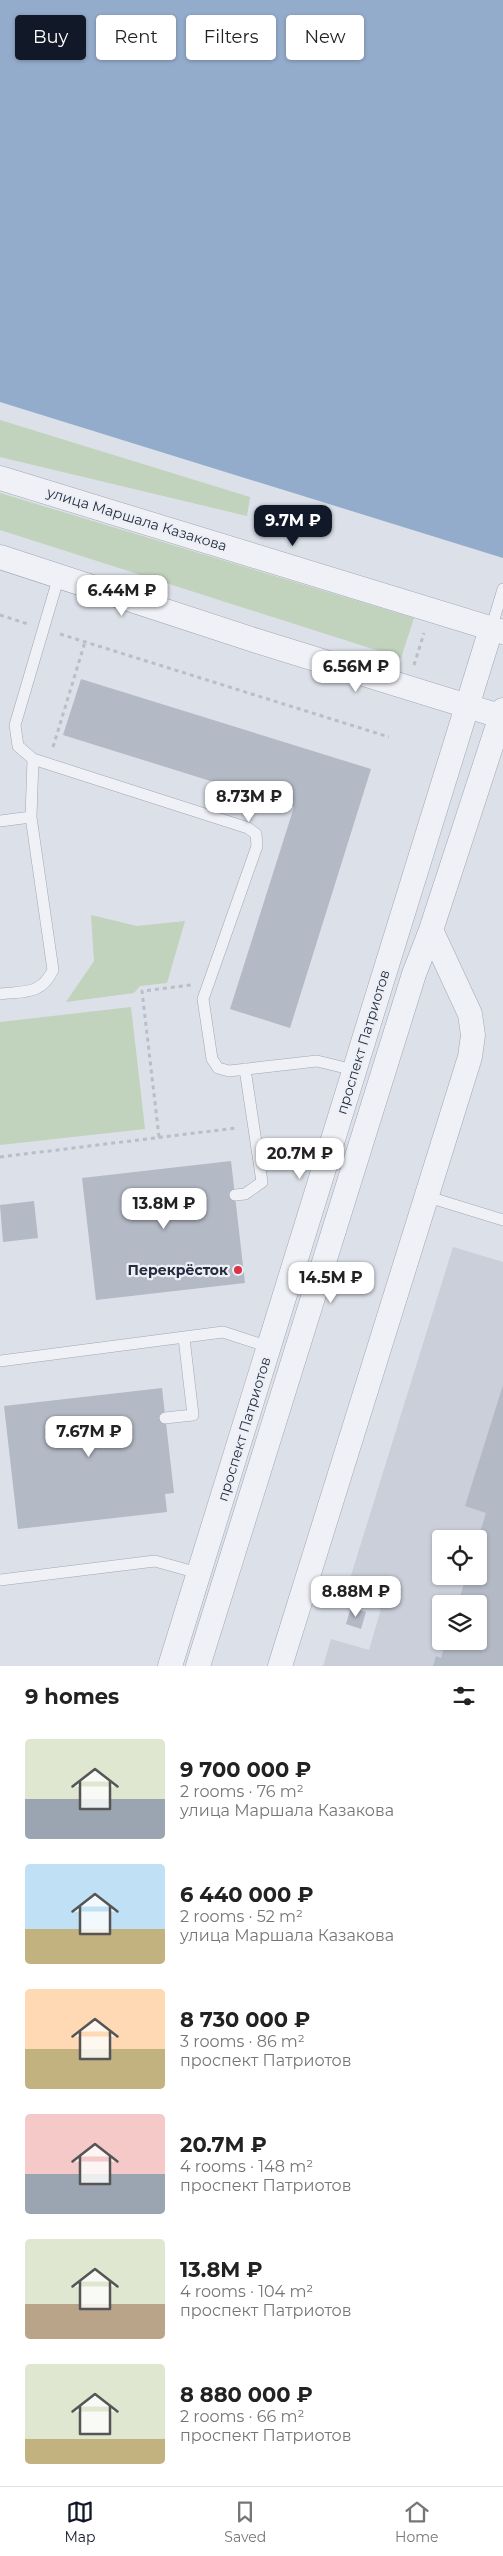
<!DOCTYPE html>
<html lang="en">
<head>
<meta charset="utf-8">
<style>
	body { margin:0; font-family:Montserrat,sans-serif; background:#f6f6f6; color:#222; height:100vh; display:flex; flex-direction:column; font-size:19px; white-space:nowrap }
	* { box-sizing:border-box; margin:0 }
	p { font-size:16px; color:#767676 }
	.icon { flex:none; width:28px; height:28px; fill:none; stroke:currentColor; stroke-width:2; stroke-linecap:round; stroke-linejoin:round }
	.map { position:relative; height:1666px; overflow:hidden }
	.side { display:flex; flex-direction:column; background:#fff; flex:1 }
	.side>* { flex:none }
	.guide { position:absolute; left:15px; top:15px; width:474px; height:45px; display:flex; gap:10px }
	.buttons { position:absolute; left:432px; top:1530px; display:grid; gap:10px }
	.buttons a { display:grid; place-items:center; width:55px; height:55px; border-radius:5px; background:#fff; box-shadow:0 1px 4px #0004; font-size:25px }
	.price { position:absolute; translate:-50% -42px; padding:0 11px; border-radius:10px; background:#fff; color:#222; font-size:16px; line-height:32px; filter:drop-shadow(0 1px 2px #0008) }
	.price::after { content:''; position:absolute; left:50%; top:30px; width:15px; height:11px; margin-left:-8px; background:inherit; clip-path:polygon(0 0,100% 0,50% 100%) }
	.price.current { background:#111827; color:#fff }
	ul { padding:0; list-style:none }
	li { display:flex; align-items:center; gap:15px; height:125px; padding:0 25px }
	li span { display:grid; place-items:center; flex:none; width:140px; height:100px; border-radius:5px; color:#555 }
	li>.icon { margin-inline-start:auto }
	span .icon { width:60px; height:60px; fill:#fffc; stroke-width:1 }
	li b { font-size:21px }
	h2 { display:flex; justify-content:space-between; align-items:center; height:60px; padding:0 25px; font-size:21px }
	.tag { padding:0 18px; border-radius:5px; background:#fff; box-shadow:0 1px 4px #0004; font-size:18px; line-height:45px }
	.tag.current { background:#111827; color:#fff }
	.dock { display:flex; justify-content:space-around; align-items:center; height:70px; border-top:1px solid #e0e0e0; background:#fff; font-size:14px; color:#767676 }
	.dock a { display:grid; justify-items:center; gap:2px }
	.dock .current { color:#111827 }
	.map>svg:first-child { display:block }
	.built { fill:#cacfda; fill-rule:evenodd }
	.green { fill:#c1d2bd }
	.water { fill:#94accb }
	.building { fill:#b3b9c5 }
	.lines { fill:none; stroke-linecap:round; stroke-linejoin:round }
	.service-casing { stroke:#a1a7b2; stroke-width:12 }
	.minor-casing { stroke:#a1a7b2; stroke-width:25 }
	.path { stroke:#babec6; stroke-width:3; stroke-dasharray:4 4; stroke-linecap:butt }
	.service { stroke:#eff1f6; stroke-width:11 }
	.minor { stroke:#eff1f6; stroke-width:24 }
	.poi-dot { fill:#d83648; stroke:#eceff5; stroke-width:2 }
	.labels { text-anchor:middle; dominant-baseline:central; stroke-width:4.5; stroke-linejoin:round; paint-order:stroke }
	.street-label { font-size:14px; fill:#252d3f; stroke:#eceff5 }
	.poi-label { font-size:14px; font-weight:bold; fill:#252d3f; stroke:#eceff5; text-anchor:end }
</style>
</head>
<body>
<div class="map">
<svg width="503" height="1666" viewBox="0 0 503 1666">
	<rect width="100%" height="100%" fill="#dce0e8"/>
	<path class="built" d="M453,1247L503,1262V1666H323L331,1639L369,1650L381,1609L344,1598ZM441,1539H479V1576H441ZM441,1604H479V1641H441Z"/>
	<path class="green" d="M0,420L250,497L247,516L0,457Z
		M0,493L414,618L401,658L0,530Z
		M91,915L137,926L185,921L167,983L140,986L134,993L66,1002L94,961Z
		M131,1007L145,1129L0,1145V1022Z"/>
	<path class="water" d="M0,0H503V558L0,402Z"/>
	<path class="building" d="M81,679L371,769L290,1028L230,1009L294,807L63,735Z
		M231,1161L245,1283L96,1300L82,1178Z
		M34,1201L38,1238L3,1242L0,1205Z
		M503,1385V1666H433L436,1656L441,1658L446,1641H479V1604H458L466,1576H479L478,1539L486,1513L465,1506Z
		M162,1388L174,1493L165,1494L167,1512L18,1529L4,1406Z
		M351,1607L366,1612L361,1629L346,1624Z"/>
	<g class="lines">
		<defs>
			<path id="service" d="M59,576L15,725L18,746L33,759L248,828L256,834L257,846L203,999L212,1059L218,1068L229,1071L317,1061L354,1070
				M491,629L503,589
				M0,821L31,817
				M0,994C25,991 41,995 53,970L31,817L33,759
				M235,1195L245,1194L262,1182L245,1069
				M425,1196L503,1220
				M0,1361L223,1332L269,1347
				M165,1418L193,1415L184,1338
				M0,1580L155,1561L198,1573"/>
			<path id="minor" d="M0,478L503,632
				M0,557L257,641L503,717
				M170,1666L491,629
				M198,1666L414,974L431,930L503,710
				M280,1666L470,1057L473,1035L470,1014L431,930"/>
		</defs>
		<use href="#service" class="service-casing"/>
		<use href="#minor" class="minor-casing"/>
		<path class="path" d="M0,615L28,624
			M60,634L389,737
			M414,665L424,633
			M53,747L85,642
			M159,1137L142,991L191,985
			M0,1157L236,1128"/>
		<use href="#service" class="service"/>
		<use href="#minor" class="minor"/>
	</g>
	<circle class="poi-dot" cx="238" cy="1270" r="5"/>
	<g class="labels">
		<g class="street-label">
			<text transform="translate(137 519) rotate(17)">улица Маршала Казакова</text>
			<text transform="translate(363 1042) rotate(-73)">проспект Патриотов</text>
			<text transform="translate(244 1429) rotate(-73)">проспект Патриотов</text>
		</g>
		<g class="poi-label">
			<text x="228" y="1270">Перекрёсток</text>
		</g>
	</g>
</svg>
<div class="buttons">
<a><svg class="icon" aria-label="locate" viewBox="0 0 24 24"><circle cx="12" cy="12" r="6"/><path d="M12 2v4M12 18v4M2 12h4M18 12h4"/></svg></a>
<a><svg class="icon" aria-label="layers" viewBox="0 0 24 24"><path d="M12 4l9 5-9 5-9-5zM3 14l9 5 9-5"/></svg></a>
</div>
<b class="price current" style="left:293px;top:547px">9.7M ₽</b>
<b class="price" style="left:122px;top:617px">6.44M ₽</b>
<b class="price" style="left:356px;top:693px">6.56M ₽</b>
<b class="price" style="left:249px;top:823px">8.73M ₽</b>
<b class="price" style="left:300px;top:1180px">20.7M ₽</b>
<b class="price" style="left:164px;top:1230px">13.8M ₽</b>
<b class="price" style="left:331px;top:1304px">14.5M ₽</b>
<b class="price" style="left:89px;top:1458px">7.67M ₽</b>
<b class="price" style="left:356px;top:1618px">8.88M ₽</b>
<div class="guide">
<a class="tag current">Buy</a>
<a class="tag">Rent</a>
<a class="tag">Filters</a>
<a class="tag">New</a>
</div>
</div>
<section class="side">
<h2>9 homes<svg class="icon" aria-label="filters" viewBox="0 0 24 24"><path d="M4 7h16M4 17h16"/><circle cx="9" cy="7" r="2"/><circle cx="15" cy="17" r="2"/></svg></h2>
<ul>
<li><span style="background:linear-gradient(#dfe7d0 60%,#9aa5b1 0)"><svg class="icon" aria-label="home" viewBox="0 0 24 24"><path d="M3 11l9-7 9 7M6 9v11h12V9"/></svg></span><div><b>9 700 000 ₽</b><p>2 rooms · 76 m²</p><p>улица Маршала Казакова</p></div></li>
<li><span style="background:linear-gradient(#bfe0f5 65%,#c2b280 0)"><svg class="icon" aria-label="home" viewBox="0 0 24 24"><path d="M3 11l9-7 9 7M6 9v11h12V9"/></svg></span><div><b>6 440 000 ₽</b><p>2 rooms · 52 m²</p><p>улица Маршала Казакова</p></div></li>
<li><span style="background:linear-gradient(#ffd9b3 60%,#c2b280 0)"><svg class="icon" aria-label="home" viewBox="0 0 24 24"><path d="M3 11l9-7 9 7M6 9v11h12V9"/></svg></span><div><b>8 730 000 ₽</b><p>3 rooms · 86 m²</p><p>проспект Патриотов</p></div></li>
<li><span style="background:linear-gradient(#f6c9c9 60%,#9aa5b1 0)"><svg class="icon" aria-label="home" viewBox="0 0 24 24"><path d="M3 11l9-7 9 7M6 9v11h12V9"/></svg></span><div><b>20.7M ₽</b><p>4 rooms · 148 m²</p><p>проспект Патриотов</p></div></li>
<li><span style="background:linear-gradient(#dfe7d0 65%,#b9a48a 0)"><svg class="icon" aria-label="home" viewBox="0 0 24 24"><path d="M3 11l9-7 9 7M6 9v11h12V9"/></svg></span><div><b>13.8M ₽</b><p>4 rooms · 104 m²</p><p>проспект Патриотов</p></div></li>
<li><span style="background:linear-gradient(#dfe7d0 75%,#c2b280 0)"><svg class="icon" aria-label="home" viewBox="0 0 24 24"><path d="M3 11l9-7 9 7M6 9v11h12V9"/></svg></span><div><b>8 880 000 ₽</b><p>2 rooms · 66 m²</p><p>проспект Патриотов</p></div></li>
</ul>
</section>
<nav class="dock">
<a class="current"><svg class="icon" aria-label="map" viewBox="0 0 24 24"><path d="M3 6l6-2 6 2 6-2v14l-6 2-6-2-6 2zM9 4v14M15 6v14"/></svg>Map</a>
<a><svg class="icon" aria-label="saved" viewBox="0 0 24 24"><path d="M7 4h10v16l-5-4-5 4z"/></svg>Saved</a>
<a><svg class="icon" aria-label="home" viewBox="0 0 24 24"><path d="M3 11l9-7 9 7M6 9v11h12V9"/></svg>Home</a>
</nav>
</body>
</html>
